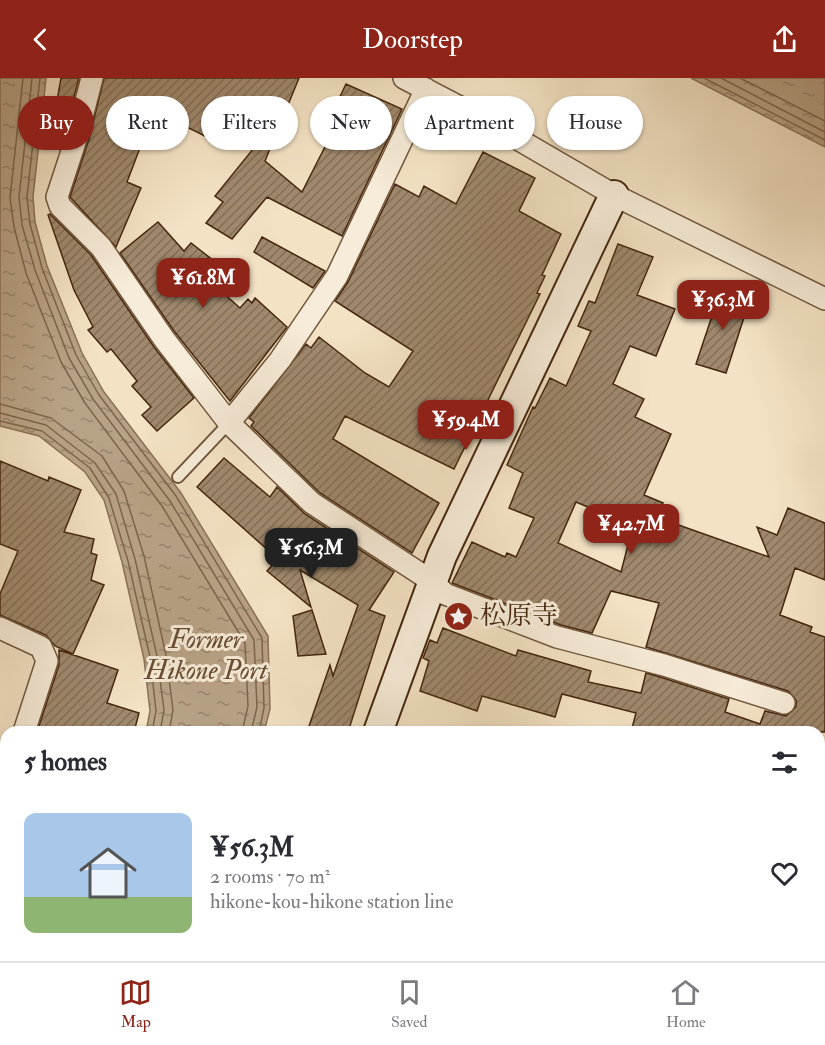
<!DOCTYPE html>
<html lang="en">
<head>
<meta charset="utf-8">
<style>
	body { margin:0; font-family:"IM FELL Double Pica","Noto Serif JP",serif; background:#f2f2f3; color:#2b2b33; height:100vh; display:flex; flex-direction:column; font-size:22px; white-space:nowrap }
	* { box-sizing:border-box; margin:0 }
	p { font-size:20px; color:#7c7c81 }
	.icon { flex:none; width:33px; height:33px; fill:none; stroke:currentColor; stroke-width:2; stroke-linecap:round; stroke-linejoin:round }
	.map { position:relative; flex:1; overflow:hidden }
	.details { position:absolute; left:0px; top:648px; width:825px; height:236px; display:flex; flex-direction:column; background:#fff; border-radius:18px 18px 0 0; box-shadow:0 2px 4px #0004 }
	.details>* { flex:none }
	.top-card { position:absolute; left:18px; top:18px; width:789px; height:54px; display:flex; gap:12px }
	.price { position:absolute; translate:-50% -51px; padding:0 14px; border-radius:12px; background:#8f2418; color:#fff; font-size:20px; line-height:39px; filter:drop-shadow(0 2px 3px #0008) }
	.price::after { content:''; position:absolute; left:50%; top:36px; width:18px; height:14px; margin-left:-9px; background:inherit; clip-path:polygon(0 0,100% 0,50% 100%) }
	.price.active { background:#222; color:#fff }
	ul { padding:0; list-style:none }
	li { display:flex; align-items:center; gap:18px; height:150px; padding:0 24px }
	li+li { border-top:2px solid #e1e1e2 }
	li span { display:grid; place-items:center; flex:none; width:168px; height:120px; border-radius:12px; color:#555 }
	li>.icon { margin-inline-start:auto }
	span .icon { width:72px; height:72px; fill:#fffc; stroke-width:1 }
	li b { font-size:26px }
	h2 { display:flex; justify-content:space-between; align-items:center; height:72px; padding:0 24px; font-size:26px }
	.chip { padding:0 21px; border-radius:27px; background:#fff; box-shadow:0 2px 4px #0004; font-size:21px; line-height:54px }
	.chip.active { background:#8f2418; color:#fff }
	header { display:flex; justify-content:space-between; align-items:center; height:78px; padding:0 24px; background:#8f2418; color:#fff; font-size:27px; font-weight:600 }
	.tabs { display:flex; justify-content:space-around; align-items:center; height:84px; border-top:2px solid #e1e1e2; background:#fff; font-size:16px; color:#7c7c81 }
	.tabs a { display:grid; justify-items:center; gap:3px }
	.tabs .active { color:#8f2418 }
	.map>svg:first-child { display:block }
	.park { fill:url(#park-crowns); stroke:#8d745a; stroke-width:1.5 }
	.water { fill:url(#water-ripples); stroke:#8a7156; stroke-width:1.5 }
	.pier { fill:#f3e2c4 }
	.lines { fill:none; stroke-linecap:round; stroke-linejoin:round }
	.shore { stroke:#7e644a; stroke-width:1.5 }
	.building { fill:url(#building-hatch); stroke:#45270e; stroke-width:1.5; fill-rule:evenodd }
	.lane-casing { stroke:#70563c; stroke-width:14 }
	.street-casing { stroke:#70563c; stroke-width:24 }
	.secondary-casing { stroke:#45270e; stroke-width:32 }
	.primary-casing { stroke:#45270e; stroke-width:36 }
	.lane { stroke:#f7ecd9; stroke-width:10 }
	.street { stroke:#f7ecd9; stroke-width:21 }
	.secondary { stroke:#f7ecd9; stroke-width:28 }
	.primary { stroke:#f3e2c4; stroke-width:33 }
	.labels { text-anchor:middle; dominant-baseline:central; stroke-width:6; stroke-linejoin:round; paint-order:stroke }
	.poi-label { font-size:26px; fill:#45270e; stroke:#f7ecd9; text-anchor:start }
	.water-label { font-size:27px; font-style:italic; fill:#684c32; stroke:#f7ecd9 }
</style>
</head>
<body>
<header><svg class="icon" aria-label="back" viewBox="0 0 24 24"><path d="M15 5l-7 7 7 7"/></svg>Doorstep<svg class="icon" aria-label="share" viewBox="0 0 24 24"><path d="M12 15V3M7 8l5-5 5 5M5 13v7h14v-7"/></svg></header>
<div class="map">
<svg width="825" height="883" viewBox="0 0 825 883">
	<defs>
		<pattern id="park-crowns" width="20" height="18" patternUnits="userSpaceOnUse" patternTransform="scale(1.5)"><rect width="20" height="18" fill="#d5c2a5"/><path d="M2 6a3 3 0 1 1 6 0M12 15a3 3 0 1 1 6 0" fill="none" stroke="#b8a78d"/></pattern>
		<pattern id="water-ripples" width="26" height="14" patternUnits="userSpaceOnUse" patternTransform="scale(1.5)"><rect width="26" height="14" fill="#b8a286"/><path d="M2 4q2-2 4 0t4 0M15 11q2-2 4 0t4 0" fill="none" stroke="#97846c"/></pattern>
		<pattern id="building-hatch" width="6" height="6" patternUnits="userSpaceOnUse" patternTransform="scale(1.5)"><rect width="6" height="6" fill="#9f886d"/><path d="M-1 1l2-2M0 6l6-6M5 7l2-2" fill="none" stroke="#836f58"/></pattern>
	</defs>
	<rect width="100%" height="100%" fill="#f3e2c4"/>
	<filter id="stains"><feTurbulence type="fractalNoise" baseFrequency=".00333" numOctaves="4"/><feColorMatrix values="0 0 0 0 .2 0 0 0 0 .09 0 0 0 0 .02 0 0 0 .5 -.17"/></filter>
	<radialGradient id="worn" r=".72"><stop offset=".6" stop-color="#630" stop-opacity="0"/><stop offset="1" stop-color="#630" stop-opacity=".3"/></radialGradient>
	<path class="park" d="M0,849L6,852V878H23L21,883H0Z"/>
	<path class="water" d="M0,0H46L33,119L35,144L47,188L82,275L104,314L181,415L268,558L270,631L264,654H146L150,633L144,581L122,484L104,422L85,394L39,358L0,348Z
		M691,0H825V69Z
		M57,878H168L165,883H55Z"/>
	<path class="pier" d="M119,878H171L169,883H133Z"/>
	<g class="lines">
		<path class="shore" d="M23,0L10,120L14,149L26,195L61,284L85,325L162,428L245,565L248,628L242,654
			M32,0L19,119L22,147L35,192L69,280L93,321L170,423L254,562L257,629L251,654
			M40,0L27,119L30,146L42,190L76,277L99,317L176,418L262,560L264,630L259,654
			M704,0L825,62
			M721,0L825,54
			M740,0L825,43
			M0,326L51,340L102,378L124,413L144,478L166,577L173,632L169,654
			M0,335L46,347L95,385L116,416L135,481L157,578L164,632L160,654
			M0,343L42,353L90,390L109,420L128,483L150,579L156,633L152,654"/>
	</g>
	<path class="building" d="M61,0H79L72,26L57,23Z
		M104,0H299L265,83L302,114L334,51L326,48L346,6L402,31L342,158L267,119L232,161L206,145L223,124L215,118L266,55L216,36L205,58L154,33L127,104L141,110L116,169L70,119L89,61Z
		M483,74L535,100L519,133L561,156L542,197L545,198L537,215L540,216L454,391L345,338L333,361L439,425L412,475L320,415L251,348L254,344L249,340L306,266L311,270L319,259L365,295L389,309L413,273L335,223L348,204L395,106L419,119L424,108L456,126Z
		M50,136L91,177L154,269L194,320L157,353L142,337L151,329L132,308L137,303L111,271L107,274L88,252L93,249L74,212L48,137Z
		M158,144L184,173L191,165L214,183L203,197L240,230L248,221L252,225L255,220L287,249L230,323L174,253L120,175Z
		M262,159L325,193L313,210L254,174Z
		M618,166L653,179L637,217L675,231L656,278L630,268L613,306L644,321L635,339L671,356L644,417L663,425L656,439L769,479L757,449L777,457L788,430L825,445V502L795,490L780,537L812,549L810,554L825,559V654H631L636,635L562,616L555,639L482,618L477,633L420,613L429,583L423,580L430,562L437,565L443,550L516,578L518,572L591,593L588,604L641,615L646,595L660,599L729,621L725,634L760,646L765,633L786,638L796,629V622L788,613L646,569L659,525L611,513L592,555L561,547L452,505L472,464L505,479L507,475L516,479L534,440L509,430L523,395L507,387L533,329L535,330L550,300L566,308L591,253L578,248L589,223L595,225ZM576,424L633,448L621,494L558,465Z
		M721,211L750,221L726,295L696,286Z
		M224,380L270,419L277,409L305,436L394,494L369,532L385,538L348,654H307L330,587L333,598L358,527L300,492L311,529L267,493L278,481L197,409Z
		M0,383L48,403L49,399L81,412L64,454L94,461L91,475L97,477L91,502L104,507L73,576L55,568L46,557L0,537V516L18,473L0,466Z
		M312,532L326,576L298,578L293,538Z
		M59,572L118,592L107,625L139,635L134,654H48L38,651L59,587Z"/>
	<g class="lines">
		<defs>
			<path id="lane" d="M178,399L229,345
				M2,883L6,873"/>
			<path id="street" d="M92,0L77,58L57,119L60,128L101,169L164,261L229,345L312,425L433,504L445,516L557,559L664,587L784,625
				M404,0L492,46L614,117L825,221
				M229,345L280,282L337,198L426,11
				M0,550L41,569L47,583L24,654
				M0,726L6,708
				M760,878L776,883
				M557,883L559,878"/>
			<path id="secondary" d="M378,654L442,478L614,117
				M296,883L297,878"/>
			<path id="primary" d="M0,794L6,796
				M205,878L220,883"/>
		</defs>
		<use href="#lane" class="lane-casing"/>
		<use href="#street" class="street-casing"/>
		<use href="#secondary" class="secondary-casing"/>
		<use href="#primary" class="primary-casing"/>
		<use href="#lane" class="lane"/>
		<use href="#street" class="street"/>
		<use href="#secondary" class="secondary"/>
		<use href="#primary" class="primary"/>
	</g>
	<defs>
		<symbol id="sight-disc" viewBox="-11 -11 22 22"><circle r="9.5" fill="#8f2418" stroke="#f7ecd9"/><path d="M0-6L1.8-2.2L6-1.7L2.9 1.2L3.7 5.4L0 3.3L-3.7 5.4L-2.9 1.2L-6-1.7L-1.8-2.2Z" fill="#fff"/></symbol>
	</defs>
	<g fill-rule="evenodd">
		<use href="#sight-disc" x="442" y="522" width="33" height="33"/>
	</g>
	<g class="labels">
		<g class="poi-label">
			<text x="480" y="538">松原寺</text>
		</g>
		<g class="water-label">
			<text x="206" y="561">Former<tspan x="206" dy="31">Hikone Port</tspan></text>
		</g>
	</g>
	<rect width="100%" height="100%" filter="url(#stains)"/>
	<rect width="100%" height="100%" fill="url(#worn)"/>
</svg>
<b class="price" style="left:203px;top:231px">¥61.8M</b>
<b class="price" style="left:723px;top:253px">¥36.3M</b>
<b class="price" style="left:466px;top:373px">¥59.4M</b>
<b class="price" style="left:631px;top:477px">¥42.7M</b>
<b class="price active" style="left:311px;top:501px">¥56.3M</b>
<div class="top-card">
<a class="chip active">Buy</a>
<a class="chip">Rent</a>
<a class="chip">Filters</a>
<a class="chip">New</a>
<a class="chip">Apartment</a>
<a class="chip">House</a>
</div>
<section class="details">
<h2>5 homes<svg class="icon" aria-label="filters" viewBox="0 0 24 24"><path d="M4 7h16M4 17h16"/><circle cx="9" cy="7" r="2"/><circle cx="15" cy="17" r="2"/></svg></h2>
<ul>
<li><span style="background:linear-gradient(#a9c7e8 70%,#8fb573 0)"><svg class="icon" aria-label="home" viewBox="0 0 24 24"><path d="M3 11l9-7 9 7M6 9v11h12V9"/></svg></span><div><b>¥56.3M</b><p>2 rooms · 70 m²</p><p>hikone-kou-hikone station line</p></div><svg class="icon" aria-label="heart" viewBox="0 0 24 24"><path d="M12 20l-8-8c-3-5 5-10 8-4 3-6 11-1 8 4z"/></svg></li>
</ul>
</section>
</div>
<nav class="tabs">
<a class="active"><svg class="icon" aria-label="map" viewBox="0 0 24 24"><path d="M3 6l6-2 6 2 6-2v14l-6 2-6-2-6 2zM9 4v14M15 6v14"/></svg>Map</a>
<a><svg class="icon" aria-label="saved" viewBox="0 0 24 24"><path d="M7 4h10v16l-5-4-5 4z"/></svg>Saved</a>
<a><svg class="icon" aria-label="home" viewBox="0 0 24 24"><path d="M3 11l9-7 9 7M6 9v11h12V9"/></svg>Home</a>
</nav>
</body>
</html>
